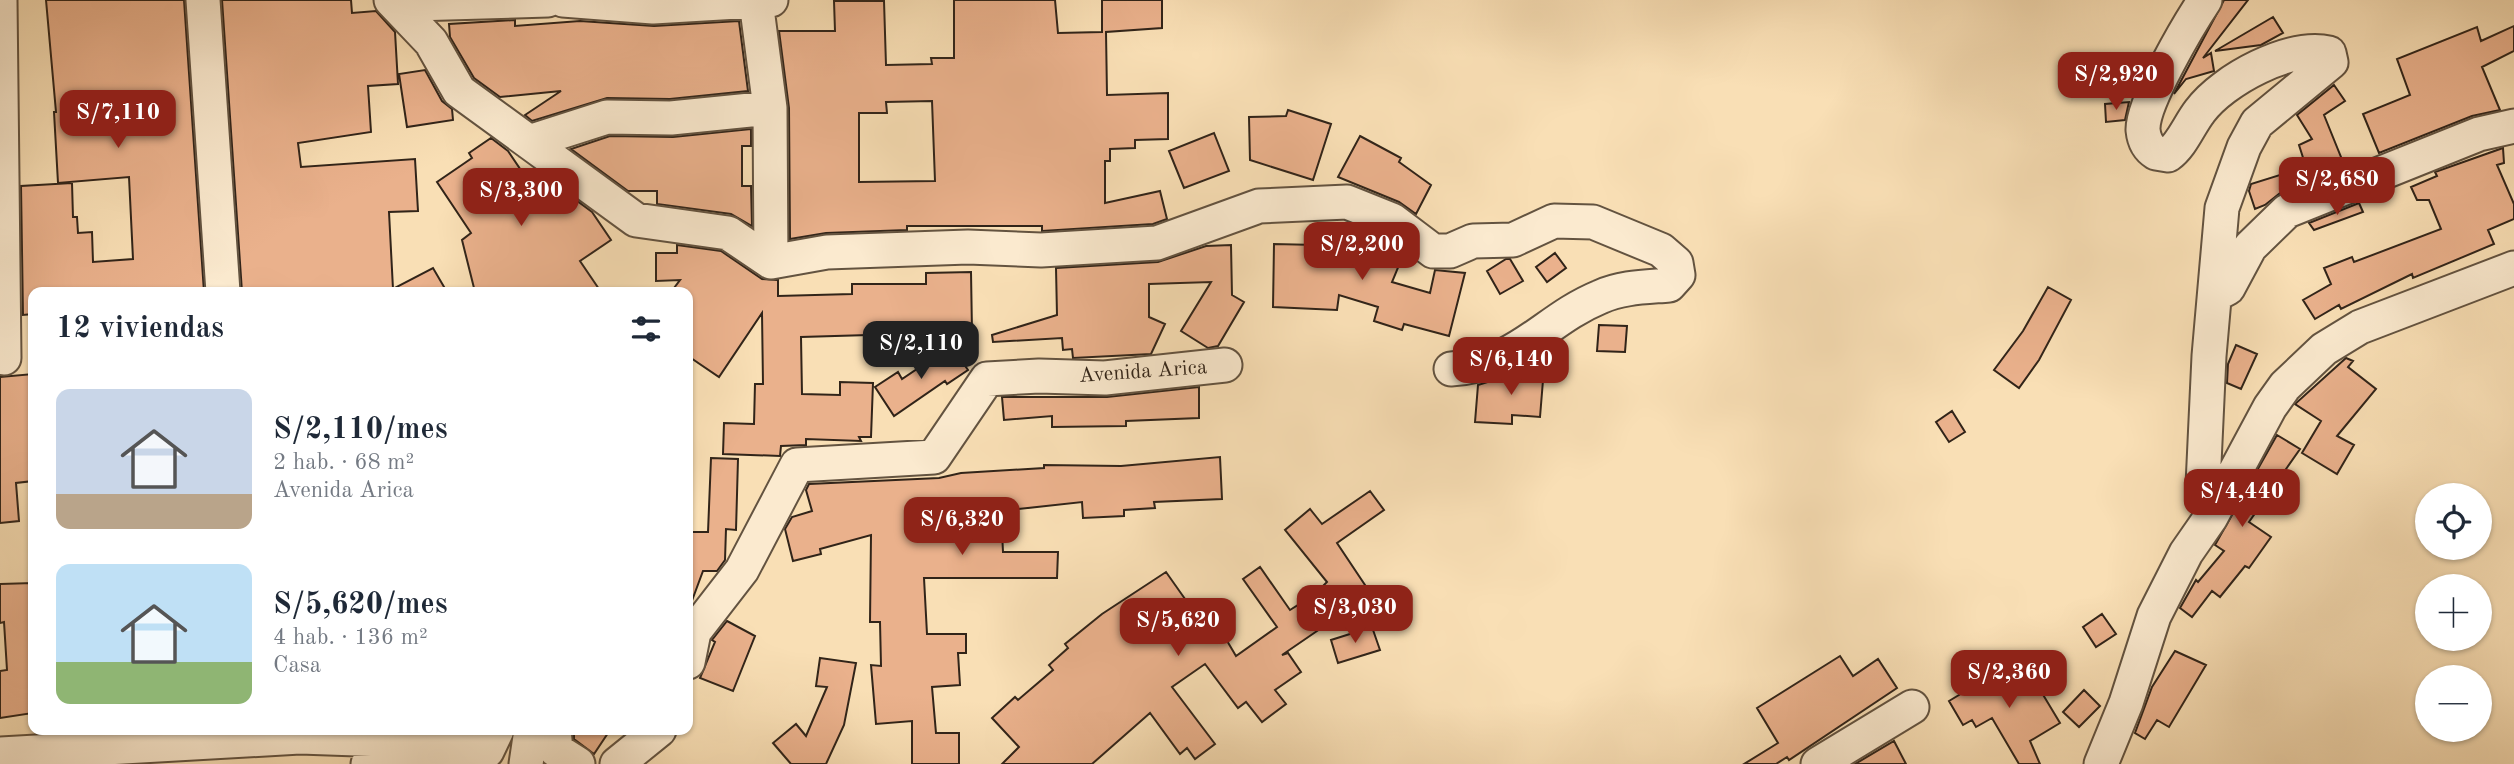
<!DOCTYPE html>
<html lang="es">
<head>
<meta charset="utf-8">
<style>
	body { margin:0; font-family:"Old Standard TT",serif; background:#f2f2f3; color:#1f2937; height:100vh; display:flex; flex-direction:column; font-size:26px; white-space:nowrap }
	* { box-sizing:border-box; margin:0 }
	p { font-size:23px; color:#747a83 }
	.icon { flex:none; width:38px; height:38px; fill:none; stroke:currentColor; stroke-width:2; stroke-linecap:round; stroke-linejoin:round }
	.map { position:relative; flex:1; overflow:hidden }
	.side { position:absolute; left:28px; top:287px; width:665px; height:448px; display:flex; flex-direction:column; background:#fff; border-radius:14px; box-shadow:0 2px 5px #0004 }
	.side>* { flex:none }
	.buttons { position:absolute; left:2415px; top:483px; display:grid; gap:14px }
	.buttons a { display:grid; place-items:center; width:77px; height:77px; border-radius:50%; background:#fff; box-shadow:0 2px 5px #0004; font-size:35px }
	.price { position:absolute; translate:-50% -60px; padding:0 16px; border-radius:14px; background:#8f2418; color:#fff; font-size:23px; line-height:46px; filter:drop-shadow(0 2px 4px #0008) }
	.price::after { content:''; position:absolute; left:50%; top:42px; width:21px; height:16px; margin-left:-10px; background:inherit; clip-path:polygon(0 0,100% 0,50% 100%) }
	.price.on { background:#222; color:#fff }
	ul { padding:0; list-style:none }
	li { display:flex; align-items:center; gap:21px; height:175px; padding:0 28px }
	li span { display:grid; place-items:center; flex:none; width:196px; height:140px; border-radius:14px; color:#555 }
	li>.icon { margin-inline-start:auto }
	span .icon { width:84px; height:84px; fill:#fffc; stroke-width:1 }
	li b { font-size:30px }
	h2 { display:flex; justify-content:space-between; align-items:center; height:84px; padding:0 28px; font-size:30px }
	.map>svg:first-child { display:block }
	.building { fill:#eab18c; stroke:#312419; stroke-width:2; fill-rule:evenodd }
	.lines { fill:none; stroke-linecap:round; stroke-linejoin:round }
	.minor-casing { stroke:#635340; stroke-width:37 }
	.minor { stroke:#fbeacf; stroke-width:33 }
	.labels { text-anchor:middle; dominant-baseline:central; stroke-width:7; stroke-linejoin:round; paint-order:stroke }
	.street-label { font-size:21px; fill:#312419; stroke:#fbeacf }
</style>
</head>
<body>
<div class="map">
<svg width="2514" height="764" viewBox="0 0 2514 764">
	<rect width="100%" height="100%" fill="#f9dfb5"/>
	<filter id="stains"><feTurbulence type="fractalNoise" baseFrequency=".00286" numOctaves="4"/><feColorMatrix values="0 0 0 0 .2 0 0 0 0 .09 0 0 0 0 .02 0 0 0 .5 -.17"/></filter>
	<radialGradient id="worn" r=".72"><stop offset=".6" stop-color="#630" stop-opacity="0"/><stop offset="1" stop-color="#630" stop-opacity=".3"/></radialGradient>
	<path class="building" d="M46,0H184L204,292H33V314L23,315L21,186L72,183L73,217H77L78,233L92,232L93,262L133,259L129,177L58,183L54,112H56Z
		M222,0H351L352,13L376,11L395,32L398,84L368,86L371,132L298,143L301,167L415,159L418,211L389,212L393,289L433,268L447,292H242Z
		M954,0H1055L1058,33L1102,32V0H1162V28L1106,32L1107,95L1168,93V139L1135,140V148L1110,149V161H1105V203L1160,191L1167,219L1153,224L1042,231V226H907V230L826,233L790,239L789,108L779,31H835L834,1H884L886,65L932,64L931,58H954ZM932,101L935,181L859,182V113H887L886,102Z
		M2224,0H2248L2203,58L2211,53L2214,71L2186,79L2174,94Z
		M2273,17L2283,33L2261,45L2215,51Z
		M515,20V26L580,21L654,26L739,21L748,91L670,99L607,98L532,121L525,115L561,91L500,97L474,78L450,37L449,24Z
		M2514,26V51L2482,67L2500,110L2472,116L2379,153L2363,114L2410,95L2397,59L2477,27L2481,41Z
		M425,70L442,101L452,109L453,120L407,127L399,74Z
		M2334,85L2345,101L2324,115L2345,167L2280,193L2265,205L2255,209L2249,191L2251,184L2306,167L2299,145L2312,139L2297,115Z
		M2129,102L2125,120L2106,122L2105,104Z
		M1288,110L1331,124L1313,180L1250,160L1249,117L1286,116Z
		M751,129V146H742V186H751L752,226L731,214L657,204V191H628L571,149L610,136L673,137Z
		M1214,133L1229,171L1184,188L1169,151Z
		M1360,136L1401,158L1399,162L1431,185L1416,214L1399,202L1338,177Z
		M491,138L508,151L537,194L553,183L592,212L611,240L580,261L601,292H475L462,240L471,233L437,182L472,158L469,153Z
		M2503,148L2504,163L2497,165L2514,204V219L2488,230L2494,244L2413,278L2412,274L2341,309L2339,305L2315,319L2303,300L2331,284L2324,268L2352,257L2354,262L2441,229L2429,200H2417L2411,187L2437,176L2435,172Z
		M2359,203L2363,212L2314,230L2309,223Z
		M1354,226L1382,237L1404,253L1392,282L1430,293L1435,270L1465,273L1449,336L1404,324L1402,330L1374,321L1378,307L1339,295L1337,310L1273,307L1274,244L1317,245V237L1348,240Z
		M677,245L721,251L762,279L778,280V296L852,294V284H926V273L971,272L972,332L801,337L802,394L840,395V382L873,383L871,437H859L861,441L806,439V445L781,446L780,456L723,454L724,423L754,424L755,384H763L762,313L719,377L688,356V292H671L680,280L656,281V253H677Z
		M1231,245L1232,295L1244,302L1218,346L1208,348L1181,331L1211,282L1149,284V317L1165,324L1151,354L1073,358L1072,349L1063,350L1062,338L993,342L992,335L1057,315L1056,268L1158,262L1206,246Z
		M1555,253L1566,268L1547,282L1536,267Z
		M1506,259H1510L1523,281L1500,294L1487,271Z
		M2048,287L2071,300L2039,360L2019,388L1994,370L2023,331Z
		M1599,325L1627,326L1625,352L1597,351Z
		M2236,345L2257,354L2241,389L2227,383L2228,364Z
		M951,346L968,370L947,384L945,381L894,416L875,387L898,372L902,379Z
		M2346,358L2353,361L2348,367L2376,389L2337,436L2354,445L2337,474L2302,453L2321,421L2295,404Z
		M1523,367L1544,368L1540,417L1512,415V424L1475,422L1478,385L1497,379L1516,380L1517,370Z
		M33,374V481L16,483L19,521L0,523V377Z
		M1199,387V418L1126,421V426L1052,427V416L1004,420L1002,397H1107Z
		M1952,411L1965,432L1949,442L1936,422Z
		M2277,435L2300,449L2249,522L2271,537L2249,568L2245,566L2220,597L2212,591L2192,617L2180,608L2196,580L2198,582L2224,551L2215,545Z
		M1220,457L1222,499L1154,502L1155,508L1124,510V516L1083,518L1082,502L1001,511L1003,552H1058L1057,578H924L927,634H966V653H958L960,685L932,687L936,733H959V764H912V721L876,724L871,665L881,666L880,622H870L871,535L820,549L821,554L793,561L785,529L792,517L812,511L806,490L809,484L939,478L961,473L1044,468V465L1121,466Z
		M711,458L738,459L736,530L726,529L725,560L717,571H703L690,606V532H708Z
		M1370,491L1384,510L1337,543L1371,594L1282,655L1288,653L1301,672L1275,690L1286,704L1262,722L1246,702L1238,708L1205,664L1172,687L1215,744L1195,759L1187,748L1180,754L1150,713L1092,764H1002L1019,747L992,718L1015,697L1018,700L1053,670L1049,665L1068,648L1065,644L1102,614L1166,572L1202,623L1213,617L1236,656L1277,627L1243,579L1260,567L1290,610L1298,605L1300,609L1327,582L1285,530L1310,509L1322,524Z
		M33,583V713L0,718V671L7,670L4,622L0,623V584Z
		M2102,614L2116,634L2096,647L2083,627Z
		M727,621L755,636L733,691L700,678L715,642L712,640Z
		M1372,627L1380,650L1338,663L1331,640Z
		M2175,651L2206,665L2169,727L2157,720L2145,739L2135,733L2152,687Z
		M1840,656L1853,676L1878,659L1897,688L1789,760L1787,757L1776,764H1744L1778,743L1757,708Z
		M820,658L856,663L844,725L826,764H791L773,743L796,724L806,736L827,687L816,686Z
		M2024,663L2060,723L2030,741L2040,764H2019L1992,718L1976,727L1972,720L1963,725L1949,701L1999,671L2002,677Z
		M2084,690L2100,706L2079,727L2063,712Z
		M574,730H610L594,754L574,739Z
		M1894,741L1906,764H1855Z"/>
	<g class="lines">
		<defs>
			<path id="minor" d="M0,0L4,358
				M203,0L223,292
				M391,0L431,42L459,91L636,220L728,233L771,262L827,252L968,247L1041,250L1157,243L1259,206L1347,202L1392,220L1433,251H1450L1473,241L1513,240L1554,221L1593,222L1661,250L1676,263L1678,275L1669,285C1646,287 1622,287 1600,297C1544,320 1519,365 1451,369
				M405,0L413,4L548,0
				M563,0L653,7L771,0
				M2205,0C2189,24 2142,103 2143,130C2144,140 2148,148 2156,153L2168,155C2182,145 2189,125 2200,111C2223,80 2290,44 2329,53L2331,62L2257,123L2244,147L2222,208L2209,356L2203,485L2211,517
				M756,1L770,108L771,262
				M529,142L607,117L671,118L770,108
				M2215,295L2228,288L2250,247L2287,211L2479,134L2514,126
				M688,662L694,632L742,570L797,465L934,457L987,379L1039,376L1105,378L1225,365
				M554,730L556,750L578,764
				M0,754L300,737L414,741L421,730
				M368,764L457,747L487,751L497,730
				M526,764L531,730
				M617,764L659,730
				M1818,764L1912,707
				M2101,764L2126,703L2154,616L2186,553L2211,517L2270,407L2285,386L2324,349L2360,327L2514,268"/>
		</defs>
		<use href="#minor" class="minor-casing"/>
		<use href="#minor" class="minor"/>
	</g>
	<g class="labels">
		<g class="street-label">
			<text transform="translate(1143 372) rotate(-4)">Avenida Arica</text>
		</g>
	</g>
	<rect width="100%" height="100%" filter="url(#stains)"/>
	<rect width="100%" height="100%" fill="url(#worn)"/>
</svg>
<div class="buttons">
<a><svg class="icon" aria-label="locate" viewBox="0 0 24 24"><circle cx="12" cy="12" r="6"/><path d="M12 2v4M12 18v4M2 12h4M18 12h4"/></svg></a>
<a>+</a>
<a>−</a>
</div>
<b class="price" style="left:2116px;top:112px">S/2,920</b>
<b class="price" style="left:118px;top:150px">S/7,110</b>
<b class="price" style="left:2337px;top:217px">S/2,680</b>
<b class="price" style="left:521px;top:228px">S/3,300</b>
<b class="price" style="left:1362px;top:282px">S/2,200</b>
<b class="price on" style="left:921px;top:381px">S/2,110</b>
<b class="price" style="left:1511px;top:397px">S/6,140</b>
<b class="price" style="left:2242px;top:529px">S/4,440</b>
<b class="price" style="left:962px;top:557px">S/6,320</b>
<b class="price" style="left:1355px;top:645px">S/3,030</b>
<b class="price" style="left:1178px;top:658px">S/5,620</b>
<b class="price" style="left:2009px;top:710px">S/2,360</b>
<section class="side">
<h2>12 viviendas<svg class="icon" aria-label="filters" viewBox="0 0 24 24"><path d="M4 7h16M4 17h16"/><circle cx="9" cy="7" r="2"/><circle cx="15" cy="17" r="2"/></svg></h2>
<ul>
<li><span style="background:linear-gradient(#c9d6e8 75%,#b9a48a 0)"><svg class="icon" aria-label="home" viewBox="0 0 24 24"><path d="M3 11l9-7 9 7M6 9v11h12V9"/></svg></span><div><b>S/2,110/mes</b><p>2 hab. · 68 m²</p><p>Avenida Arica</p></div></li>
<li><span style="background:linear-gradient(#bfe0f5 70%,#8fb573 0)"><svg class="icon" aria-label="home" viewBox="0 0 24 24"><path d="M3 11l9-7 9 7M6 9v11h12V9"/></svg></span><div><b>S/5,620/mes</b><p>4 hab. · 136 m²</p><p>Casa</p></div></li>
</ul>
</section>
</div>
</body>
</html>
